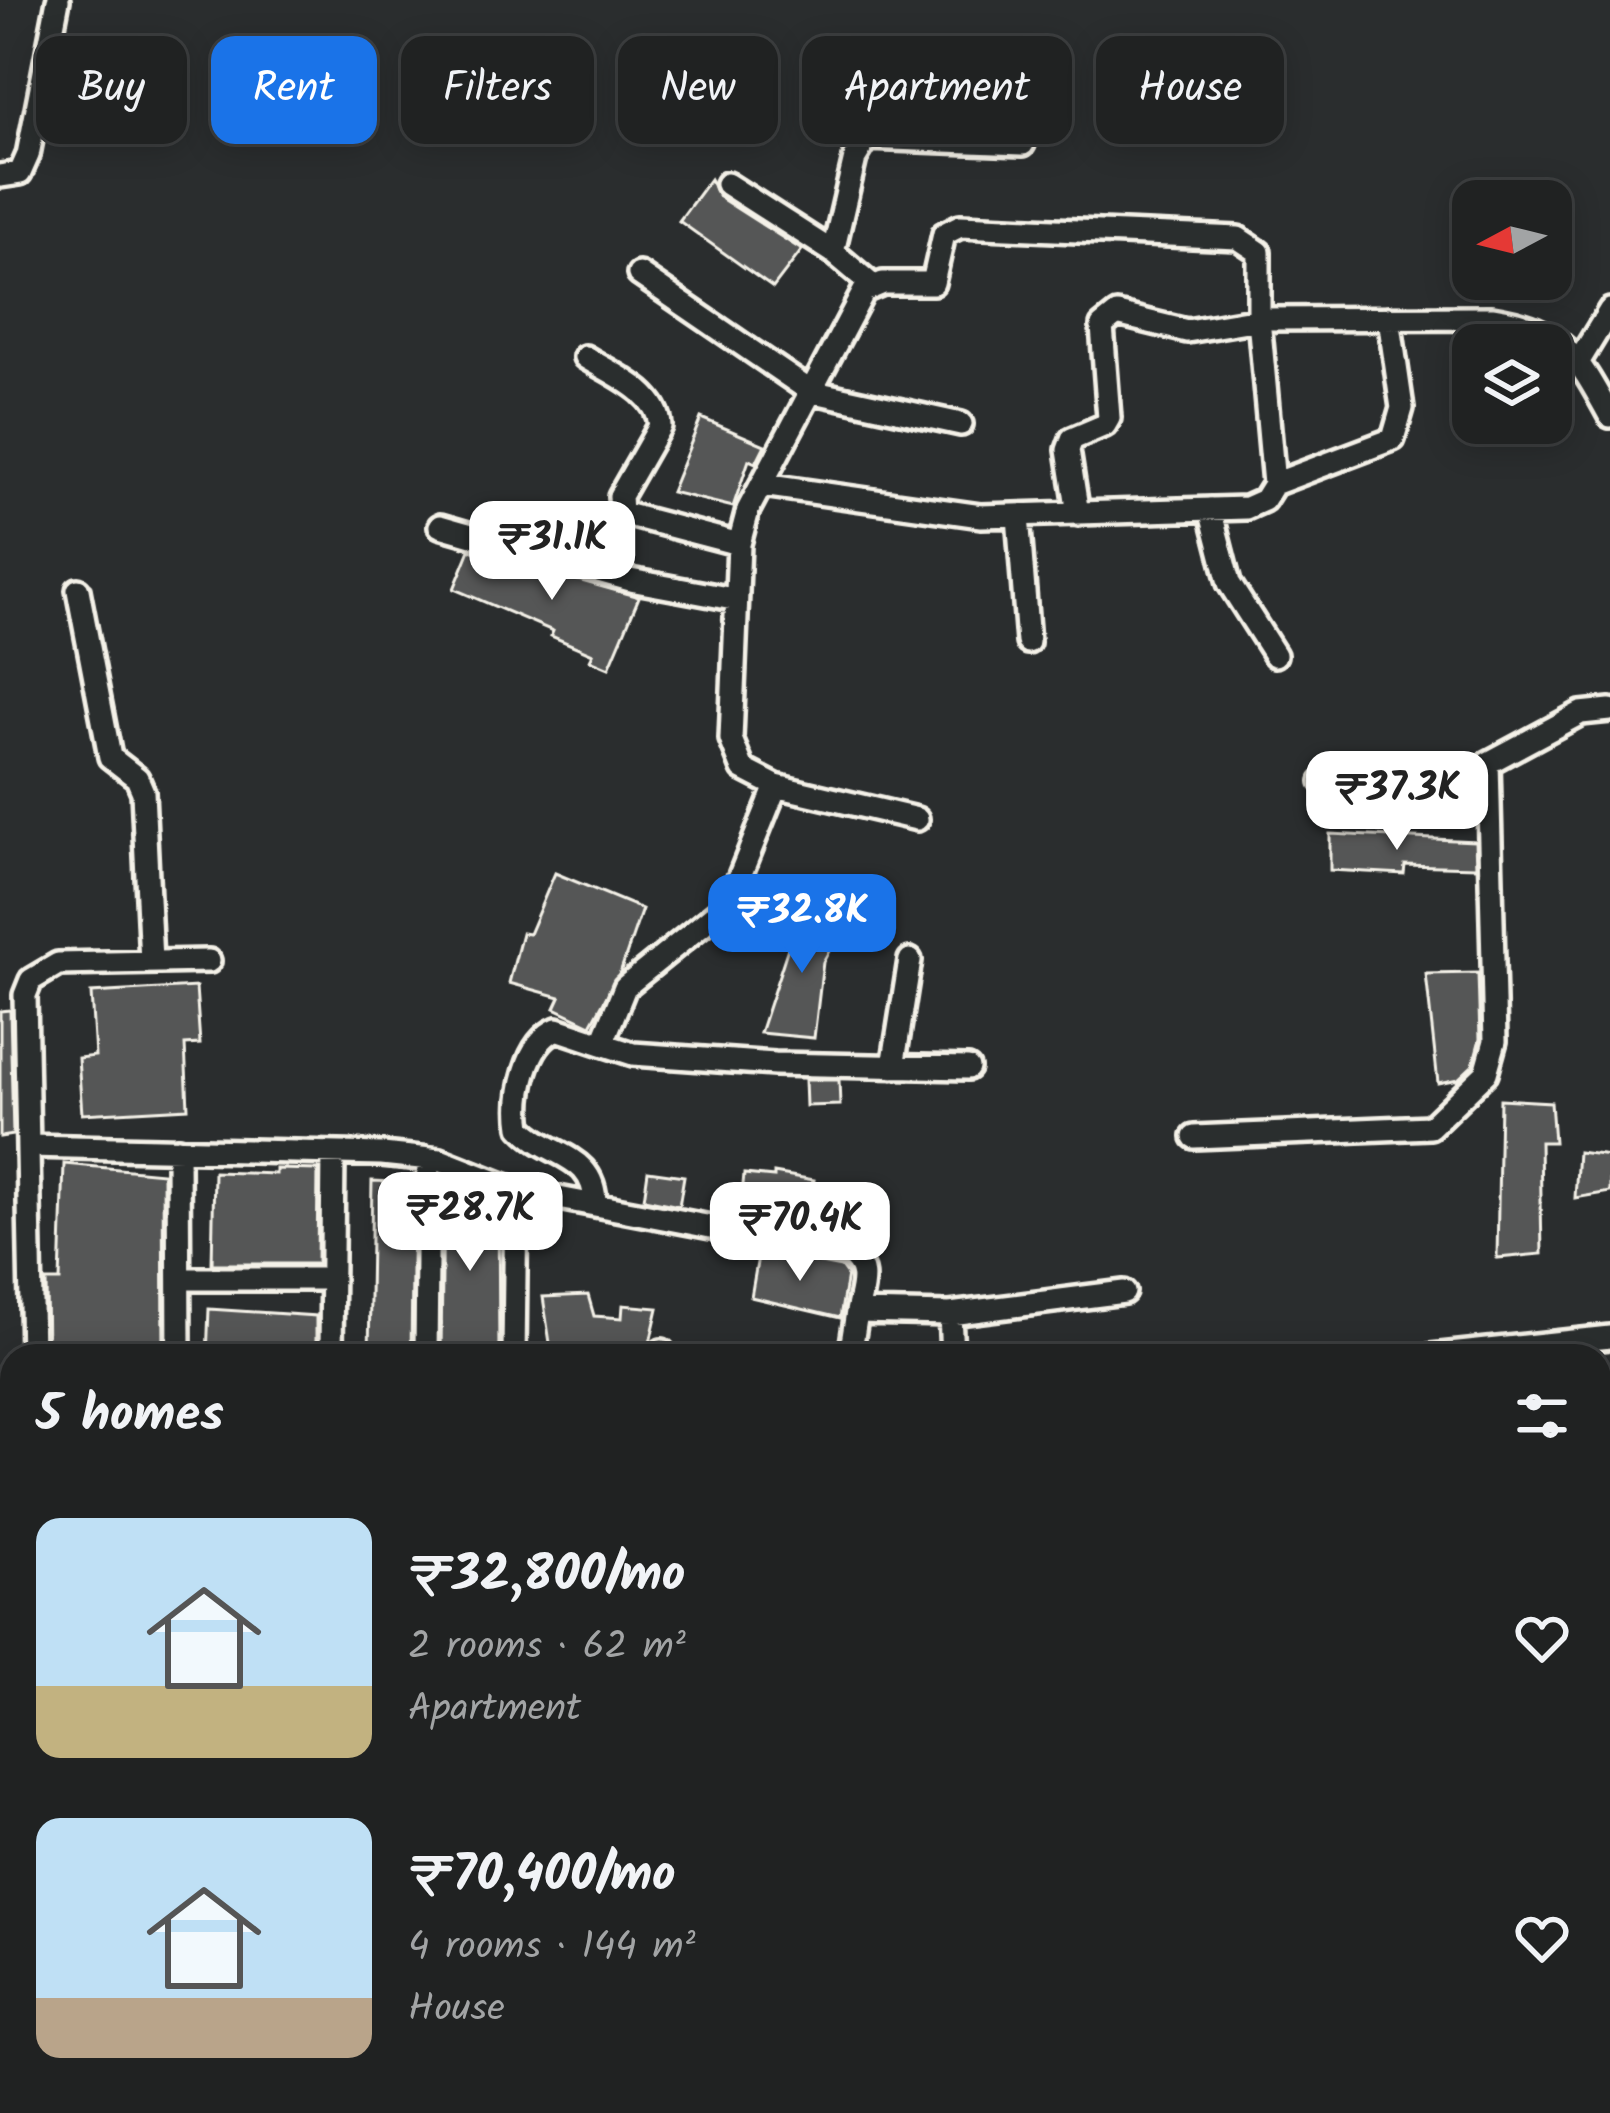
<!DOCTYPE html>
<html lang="en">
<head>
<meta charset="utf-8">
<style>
	body { margin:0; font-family:Kalam,sans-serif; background:#2d2f2f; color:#f1f3f6; height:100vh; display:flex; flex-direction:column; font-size:45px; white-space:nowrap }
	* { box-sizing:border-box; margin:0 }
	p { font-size:39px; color:#a2a4a5 }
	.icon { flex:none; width:66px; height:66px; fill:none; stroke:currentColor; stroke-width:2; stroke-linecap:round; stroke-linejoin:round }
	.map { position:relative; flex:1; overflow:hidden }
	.side { position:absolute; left:0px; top:1344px; width:1611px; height:771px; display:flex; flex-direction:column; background:#202222; border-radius:36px 36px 0 0; box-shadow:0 6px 30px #0003,0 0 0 3px #3d3f40 }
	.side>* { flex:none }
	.hud { position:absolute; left:36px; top:36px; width:1539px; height:108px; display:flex; gap:24px }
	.needle { width:78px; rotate:263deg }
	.fabs { position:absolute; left:1452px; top:180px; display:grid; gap:24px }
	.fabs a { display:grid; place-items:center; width:120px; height:120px; border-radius:24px; background:#202222; box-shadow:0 6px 30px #0003,0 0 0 3px #3d3f40; font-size:60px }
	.price { position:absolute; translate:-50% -102px; padding:0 27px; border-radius:24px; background:#fff; color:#222; font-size:39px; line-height:78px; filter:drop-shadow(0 3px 6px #0008) }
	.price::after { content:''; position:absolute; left:50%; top:72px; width:36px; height:27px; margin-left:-18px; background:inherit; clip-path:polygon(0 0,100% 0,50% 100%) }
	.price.on { background:#1a73e8; color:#fff }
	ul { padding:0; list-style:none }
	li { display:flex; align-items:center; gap:36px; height:300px; padding:0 36px }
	li span { display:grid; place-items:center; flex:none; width:336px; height:240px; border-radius:24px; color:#555 }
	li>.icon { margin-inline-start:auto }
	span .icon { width:144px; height:144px; fill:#fffc; stroke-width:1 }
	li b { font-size:51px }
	h2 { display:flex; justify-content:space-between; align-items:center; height:144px; padding:0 36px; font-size:51px }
	.pill { padding:0 42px; border-radius:24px; background:#202222; box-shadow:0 6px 30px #0003,0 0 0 3px #3d3f40; font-size:42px; line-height:108px }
	.pill.on { background:#1a73e8; color:#fff }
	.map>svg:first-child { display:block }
	.building { fill:#555756; stroke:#f4f1e8; stroke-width:3 }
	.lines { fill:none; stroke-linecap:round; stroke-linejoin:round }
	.service-casing { stroke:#f4f1e8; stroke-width:20 }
	.minor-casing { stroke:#f4f1e8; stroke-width:30 }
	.service { stroke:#2a2d2e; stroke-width:10 }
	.minor { stroke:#2a2d2e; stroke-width:21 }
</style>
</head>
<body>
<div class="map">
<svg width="1610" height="2113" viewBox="0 0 1610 2113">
	<rect width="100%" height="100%" fill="#2a2d2e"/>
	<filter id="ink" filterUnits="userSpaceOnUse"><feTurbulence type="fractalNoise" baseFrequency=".00833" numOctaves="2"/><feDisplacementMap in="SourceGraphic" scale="24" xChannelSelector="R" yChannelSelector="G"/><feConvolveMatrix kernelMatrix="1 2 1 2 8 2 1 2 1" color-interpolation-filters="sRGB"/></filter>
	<g filter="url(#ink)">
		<path class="building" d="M710,179L719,197L802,250L773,288L679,221Z
			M701,418L765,445L756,463L749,460L733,507L671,492Z
			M470,550L639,597L609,668L590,660L593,654L551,636L553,631L454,589Z
			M1330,834L1475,841L1476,867L1405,865L1404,874L1330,870Z
			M555,873L642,909L621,970L591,1025L555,1008L560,997L509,983L522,933L529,934Z
			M801,908L847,918L823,962L814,1038L760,1033Z
			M1478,973L1480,1039L1473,1065L1458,1079L1438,1083L1426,974Z
			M196,987L200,1044L185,1045L188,1108L82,1114L78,1058L95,1056L91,993Z
			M10,1010L13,1135L0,1137V1011Z
			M805,1080H839L840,1105L806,1106Z
			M1500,1099L1551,1102L1554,1142H1540L1542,1254L1497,1258Z
			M1578,1152L1610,1156V1192L1575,1198Z
			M64,1164L163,1173L164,1356H47L46,1281H60Z
			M276,1169L318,1170L317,1264H212L214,1172L276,1174Z
			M648,1171L684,1176L679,1206L644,1199Z
			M774,1173L814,1180L806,1230L740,1217L744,1174L774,1177Z
			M372,1181L413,1183L411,1356H369Z
			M443,1184L498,1199L499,1356H441Z
			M759,1251L841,1267L847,1275L840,1318L751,1297Z
			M588,1295L594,1316L622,1318L623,1305L658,1308L647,1356H552L543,1297Z
			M209,1309L316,1316V1356H207Z"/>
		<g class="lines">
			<defs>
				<path id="service" d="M0,1902L12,1901"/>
				<path id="minor" d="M0,176L20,173L28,155L58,0
					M727,184L833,252L872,285
					M833,252L855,158L867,138L1023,144
					M639,274L810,391L961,424
					M585,357C612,374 658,391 660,426L620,496L621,513L739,544
					M1579,361L1610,310
					M1274,484L1393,439L1402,408L1389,318
					M762,485L981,516L1246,508L1264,500L1274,484L1259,319L1187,331L1117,314L1102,326L1109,418L1105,425L1072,439L1068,450L1078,514
					M1210,509L1229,583L1275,655
					M1018,516L1028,642
					M440,526L630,580L733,599
					M78,590L110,757L137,778L143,792L151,962
					M1323,782L1485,784
					M776,786L917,819
					M602,1044L633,1054L775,1064L968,1068
					M893,1067L910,960
					M1194,1137L1430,1127L1486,1073L1495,1041L1488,763L1581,713L1610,710
					M28,1146L382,1154L440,1160L516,1190
					M178,1149L179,1356
					M595,1204C595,1153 549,1158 521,1127C516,1096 526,1042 557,1029L602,1044L625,987L729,903L776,786L743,769L731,739L739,544L748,510L864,291L883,283H933L944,234L960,226L1238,238L1259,252V319L1492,318C1563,329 1577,356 1610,416
					M179,1279H332
					M950,1314L1124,1292
					M32,1356L25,995L31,980L58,964L209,961
					M331,1356L333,1153
					M426,1356L428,1159
					M514,1356L516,1190L848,1253C871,1269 862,1287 857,1312L950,1314L952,1356
					M662,1356V1351
					M850,1356L857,1312
					M1431,1356L1610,1337
					M0,1410H12
					M1599,1482L1610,1483
					M0,1529H12
					M1599,1577L1610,1578
					M1599,1644L1610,1645
					M1599,1754H1610
					M1599,1916H1610
					M1599,2055L1610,2054
					M107,2103V2113
					M179,2103V2113
					M465,2103V2113
					M616,2103V2113
					M787,2103L788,2113
					M986,2103L993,2113
					M1190,2103L1197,2113
					M51,2113V2103
					M320,2113V2103
					M1458,2113L1459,2103"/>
			</defs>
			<use href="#service" class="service-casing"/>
			<use href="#minor" class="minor-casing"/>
			<use href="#service" class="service"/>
			<use href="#minor" class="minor"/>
		</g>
	</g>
</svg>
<div class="fabs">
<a><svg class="needle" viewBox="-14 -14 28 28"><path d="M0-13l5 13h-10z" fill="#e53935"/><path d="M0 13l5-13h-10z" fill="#a2a4a5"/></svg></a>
<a><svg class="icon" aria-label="layers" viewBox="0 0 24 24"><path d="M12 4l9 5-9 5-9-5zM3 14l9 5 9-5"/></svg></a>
</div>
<b class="price" style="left:552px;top:603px">₹31.1K</b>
<b class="price" style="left:1397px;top:853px">₹37.3K</b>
<b class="price on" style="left:802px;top:976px">₹32.8K</b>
<b class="price" style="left:470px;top:1274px">₹28.7K</b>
<b class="price" style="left:800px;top:1284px">₹70.4K</b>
<div class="hud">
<a class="pill">Buy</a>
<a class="pill on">Rent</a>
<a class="pill">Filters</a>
<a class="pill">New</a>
<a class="pill">Apartment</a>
<a class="pill">House</a>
</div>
<section class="side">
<h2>5 homes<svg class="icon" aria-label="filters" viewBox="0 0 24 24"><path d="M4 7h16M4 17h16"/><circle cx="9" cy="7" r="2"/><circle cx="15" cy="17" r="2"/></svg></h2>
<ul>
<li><span style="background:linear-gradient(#bfe0f5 70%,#c2b280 0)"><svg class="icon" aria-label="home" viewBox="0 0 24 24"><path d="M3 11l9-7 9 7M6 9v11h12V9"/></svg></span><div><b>₹32,800/mo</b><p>2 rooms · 62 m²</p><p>Apartment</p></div><svg class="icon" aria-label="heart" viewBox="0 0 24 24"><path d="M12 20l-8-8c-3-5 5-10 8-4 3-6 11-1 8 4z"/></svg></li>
<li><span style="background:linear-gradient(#bfe0f5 75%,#b9a48a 0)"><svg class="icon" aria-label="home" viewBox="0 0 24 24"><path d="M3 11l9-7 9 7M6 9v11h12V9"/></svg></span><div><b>₹70,400/mo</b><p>4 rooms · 144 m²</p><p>House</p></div><svg class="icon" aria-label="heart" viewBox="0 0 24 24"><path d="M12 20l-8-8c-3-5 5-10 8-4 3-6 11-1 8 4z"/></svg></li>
</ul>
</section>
</div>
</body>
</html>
